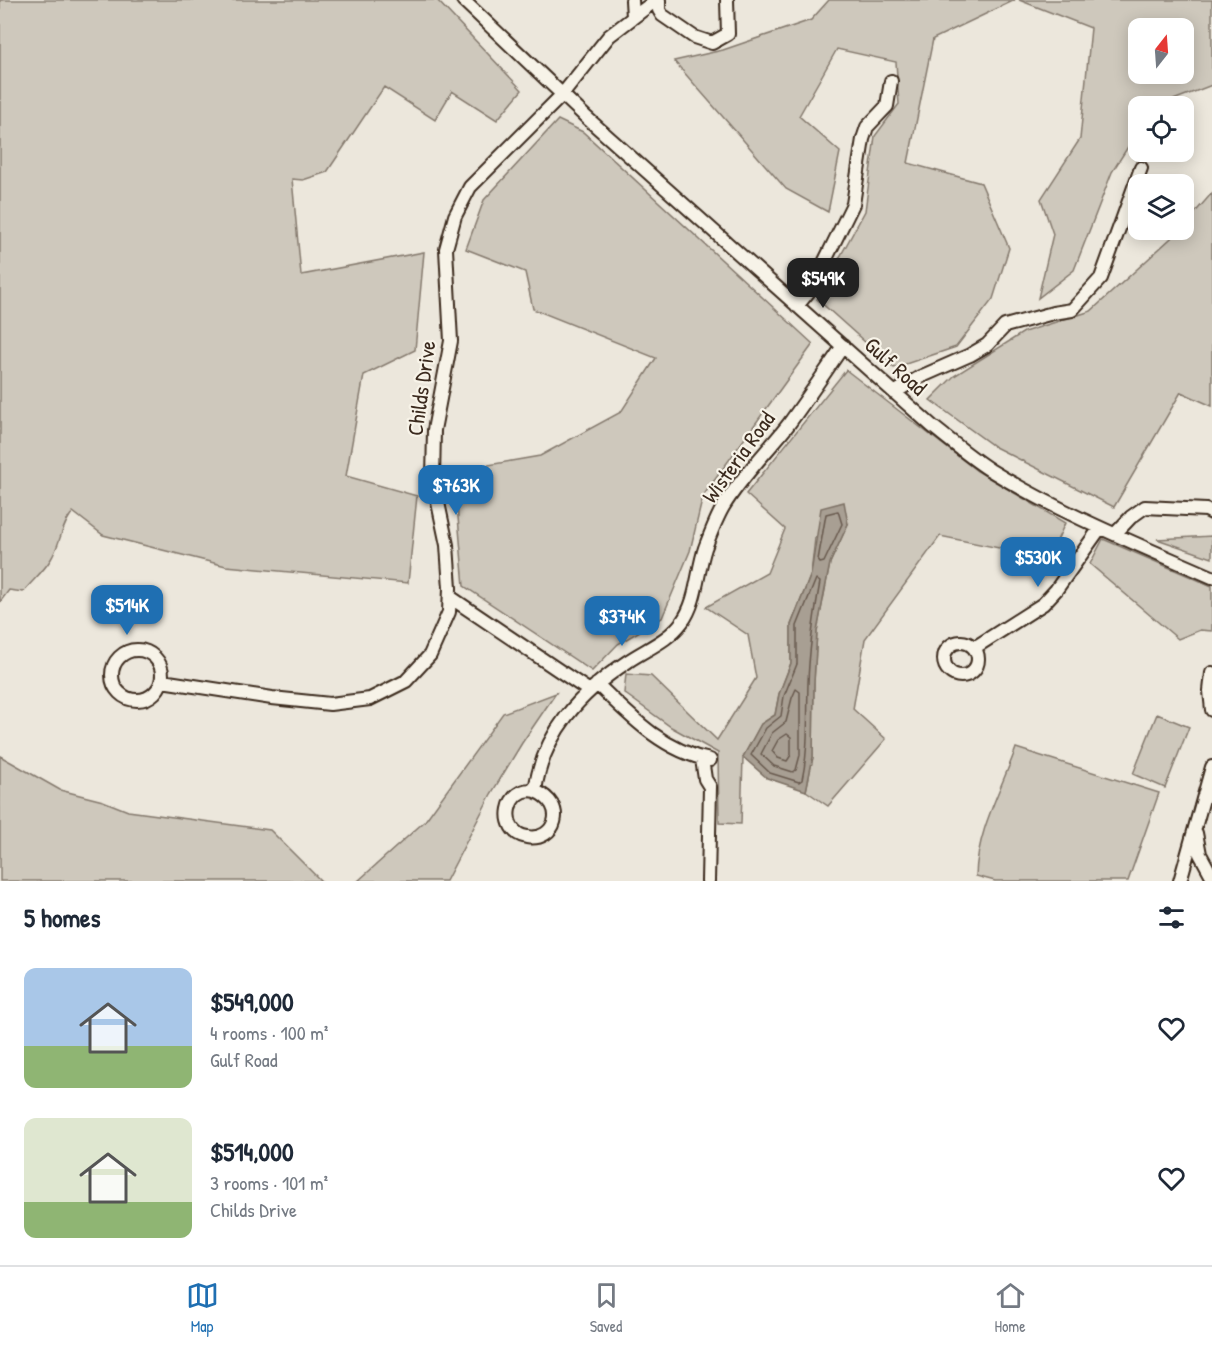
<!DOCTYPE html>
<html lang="en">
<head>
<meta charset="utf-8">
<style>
	body { margin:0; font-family:"Patrick Hand",sans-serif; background:#f6f6f7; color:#1f2937; height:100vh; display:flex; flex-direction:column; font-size:22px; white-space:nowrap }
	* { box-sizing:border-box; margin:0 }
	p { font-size:20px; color:#747a83 }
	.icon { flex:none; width:33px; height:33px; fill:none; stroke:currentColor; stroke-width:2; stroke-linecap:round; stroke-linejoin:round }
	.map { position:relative; height:881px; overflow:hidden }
	.sheet { display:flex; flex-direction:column; background:#fff; flex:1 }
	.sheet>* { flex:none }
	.needle { width:39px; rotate:17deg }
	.fabs { position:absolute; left:1128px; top:18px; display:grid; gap:12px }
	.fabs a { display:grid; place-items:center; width:66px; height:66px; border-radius:12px; background:#fff; box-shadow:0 3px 15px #0003; font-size:30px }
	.price { position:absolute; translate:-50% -51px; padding:0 14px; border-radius:12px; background:#1f6fb2; color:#fff; font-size:20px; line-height:39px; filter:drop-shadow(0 2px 3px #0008) }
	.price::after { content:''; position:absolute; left:50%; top:36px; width:18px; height:14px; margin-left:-9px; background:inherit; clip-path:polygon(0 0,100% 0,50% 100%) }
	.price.active { background:#222; color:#fff }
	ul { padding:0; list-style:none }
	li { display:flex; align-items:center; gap:18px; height:150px; padding:0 24px }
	li span { display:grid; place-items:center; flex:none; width:168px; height:120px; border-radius:12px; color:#555 }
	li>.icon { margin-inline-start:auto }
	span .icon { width:72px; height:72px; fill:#fffc; stroke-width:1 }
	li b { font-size:26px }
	h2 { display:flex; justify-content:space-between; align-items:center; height:72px; padding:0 24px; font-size:26px }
	.tab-bar { display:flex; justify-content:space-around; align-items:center; height:84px; border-top:2px solid #e0e1e3; background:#fff; font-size:16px; color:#747a83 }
	.tab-bar a { display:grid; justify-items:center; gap:3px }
	.tab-bar .active { color:#1f6fb2 }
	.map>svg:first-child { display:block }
	.green { fill:#cec8bc; stroke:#84796d; stroke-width:1.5; fill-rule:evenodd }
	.water { fill:#a89f93; stroke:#7c7064; stroke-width:1.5 }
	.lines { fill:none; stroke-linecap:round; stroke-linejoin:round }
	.shore { stroke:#67594d; stroke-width:1.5 }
	.minor-casing { stroke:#3b2a1e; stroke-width:16 }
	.minor { stroke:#f7f3e8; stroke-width:12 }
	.labels { text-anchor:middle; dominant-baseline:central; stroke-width:4.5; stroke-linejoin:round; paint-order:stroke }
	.street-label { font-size:22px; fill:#3b2a1e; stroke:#f7f3e8 }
</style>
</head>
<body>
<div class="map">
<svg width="1212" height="881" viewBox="0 0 1212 881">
	<rect width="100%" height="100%" fill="#ece7dc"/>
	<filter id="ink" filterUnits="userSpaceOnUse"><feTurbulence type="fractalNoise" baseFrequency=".0167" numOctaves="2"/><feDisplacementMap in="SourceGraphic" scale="12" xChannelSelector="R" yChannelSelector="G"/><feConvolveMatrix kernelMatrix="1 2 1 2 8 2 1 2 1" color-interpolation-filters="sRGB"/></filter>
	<g filter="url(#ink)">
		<path class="green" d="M0,0H437L522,90L497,120L452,91L435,120L384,87L327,172L303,180L292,179L301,275L424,252L415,350L364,375L346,476L417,496L408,583L226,566L103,535L73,512C62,523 60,545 51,559C44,571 32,581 23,592L9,590L0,602Z
			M829,0H1015L933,39L908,163L981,183L1009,248L993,299L956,347L894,368L817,299L865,211L875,136L899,104L896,62L837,49L799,116L840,152L828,212L786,189L674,61L723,50L811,20Z
			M1019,0H1212V85L1158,106H1138V131L1112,172L1074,270L1038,298L1053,234L1041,199L1080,139L1091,28ZM1138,28H1184V74H1138Z
			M558,120L583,132L813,344L703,496L690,551L662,618L618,644L592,671L464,586L454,471L540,456L621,412L656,358L533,309L525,272L466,249L484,200Z
			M1212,193V406L1181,392L1114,507L995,447L930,400L954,376L1024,332L1091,311L1180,230H1184V225Z
			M846,370L977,471L1065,523L1049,558L940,536L865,639L853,709L886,739L828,806L806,791L813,757L814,682L817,631L830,563L848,524L815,538L811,574L791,625V663L779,694L775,715L761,724L743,757L741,824L719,823L718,753L671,727L624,693L626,674L651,676L717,740L756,678L748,635L706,607L767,573L785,529L746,494Z
			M1212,536V558L1157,539Z
			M1103,539L1212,586V631L1200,630L1178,639L1090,564Z
			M556,693L522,743L491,794L446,881H358L425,821L503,713Z
			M1157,714L1189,727L1165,788L1133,774Z
			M1016,748L1159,793L1128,881H995L976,876C977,831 1001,790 1016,748Z
			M0,756L60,790L103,801L128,811L270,830L321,881H0Z"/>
		<path class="water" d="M844,502L848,524L830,563L817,631L814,683L813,757L806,791L767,778L743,757L761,724L775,715L779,694L791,663V625L811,574L821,508Z"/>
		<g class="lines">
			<path class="shore" d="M838,511L842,524L824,562L820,563L818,560L826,514Z
				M816,579L820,582C814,616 809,649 808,683C807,716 809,748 802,780L799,782L770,773L751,755L766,728L781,716L784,696L797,664V626Z
				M796,689L800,692V755L796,770L793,772L774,766L761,754L772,733L786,722L792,698Z
				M787,734L791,737V755L787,761L778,758L772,751L778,740Z"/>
			<defs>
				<path id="minor" d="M463,0L587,118L932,426C951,441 970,457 990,470C1060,513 1137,544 1212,577
					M632,0L633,17
					M659,0V10L662,15L694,37L712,43L728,34L727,0
					M797,306L811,289L853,204L863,139L867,127L887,106L891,81
					M894,393L920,377L970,355L987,345L1005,326L1053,313L1072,310L1101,278L1141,168
					M1115,534L1131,517L1145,507L1206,510L1212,513
					M450,597L588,690
					M944 659a17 17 0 1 1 34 0a17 17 0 1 1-34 0Z
					M974,648L1043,604L1056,590L1100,528
					M112 675a25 25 0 1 1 50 0a25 25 0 1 1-50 0Z
					M1212,673L1210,691L1212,710
					M162,681L272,698L330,704L370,699L406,681L430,655L449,612L450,588L447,545L433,479L434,430L451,341L446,249L455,216L470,187L562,95L609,36L656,0
					M597,684C630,716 663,751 710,760
					M702,759L705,779L710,787L708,881
					M535,791C569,805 555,842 527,837C497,832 506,784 535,791C543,733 580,693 627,662C646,649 668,641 682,622C697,602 697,572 705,548C710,535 716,519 723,507C741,477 767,452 788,425C807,399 825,372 843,346
					M1196,833L1200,854L1212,876
					M1180,881L1212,767"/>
			</defs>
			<use href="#minor" class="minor-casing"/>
			<use href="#minor" class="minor"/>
		</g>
	</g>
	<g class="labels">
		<g class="street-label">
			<text transform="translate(896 366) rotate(42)">Gulf Road</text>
			<text transform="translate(421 388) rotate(-82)">Childs Drive</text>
			<text transform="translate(738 457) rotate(-54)">Wisteria Road</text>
		</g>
	</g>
</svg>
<div class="fabs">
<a><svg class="needle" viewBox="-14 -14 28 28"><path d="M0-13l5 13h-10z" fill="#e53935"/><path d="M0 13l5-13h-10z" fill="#747a83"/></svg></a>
<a><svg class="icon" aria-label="locate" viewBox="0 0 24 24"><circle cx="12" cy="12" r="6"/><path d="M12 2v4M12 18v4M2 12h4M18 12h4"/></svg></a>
<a><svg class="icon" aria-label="layers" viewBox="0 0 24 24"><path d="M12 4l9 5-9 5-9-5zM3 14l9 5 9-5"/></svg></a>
</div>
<b class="price active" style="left:823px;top:309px">$549K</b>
<b class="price" style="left:456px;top:516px">$763K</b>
<b class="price" style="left:1038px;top:588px">$530K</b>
<b class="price" style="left:127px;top:636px">$514K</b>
<b class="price" style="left:622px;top:647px">$374K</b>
</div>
<section class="sheet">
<h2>5 homes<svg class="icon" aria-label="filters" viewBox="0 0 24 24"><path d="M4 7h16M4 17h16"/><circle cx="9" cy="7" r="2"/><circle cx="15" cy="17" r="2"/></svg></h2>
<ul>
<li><span style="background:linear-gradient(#a9c7e8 65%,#8fb573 0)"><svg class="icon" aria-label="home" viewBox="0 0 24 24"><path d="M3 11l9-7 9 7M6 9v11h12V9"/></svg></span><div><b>$549,000</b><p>4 rooms · 100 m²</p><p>Gulf Road</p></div><svg class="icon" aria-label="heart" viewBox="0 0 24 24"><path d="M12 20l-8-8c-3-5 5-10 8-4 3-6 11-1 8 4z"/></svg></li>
<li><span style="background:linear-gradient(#dfe7d0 70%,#8fb573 0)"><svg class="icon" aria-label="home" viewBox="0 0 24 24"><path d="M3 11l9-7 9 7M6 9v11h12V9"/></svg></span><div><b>$514,000</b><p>3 rooms · 101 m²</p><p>Childs Drive</p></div><svg class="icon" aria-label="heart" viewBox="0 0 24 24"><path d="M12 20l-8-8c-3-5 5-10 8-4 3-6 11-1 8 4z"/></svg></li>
</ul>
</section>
<nav class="tab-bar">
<a class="active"><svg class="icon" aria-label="map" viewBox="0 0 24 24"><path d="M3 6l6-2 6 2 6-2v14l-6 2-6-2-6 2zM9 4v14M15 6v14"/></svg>Map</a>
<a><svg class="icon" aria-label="saved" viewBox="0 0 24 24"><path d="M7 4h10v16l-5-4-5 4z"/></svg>Saved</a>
<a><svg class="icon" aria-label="home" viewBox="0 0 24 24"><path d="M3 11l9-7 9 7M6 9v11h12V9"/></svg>Home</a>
</nav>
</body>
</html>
